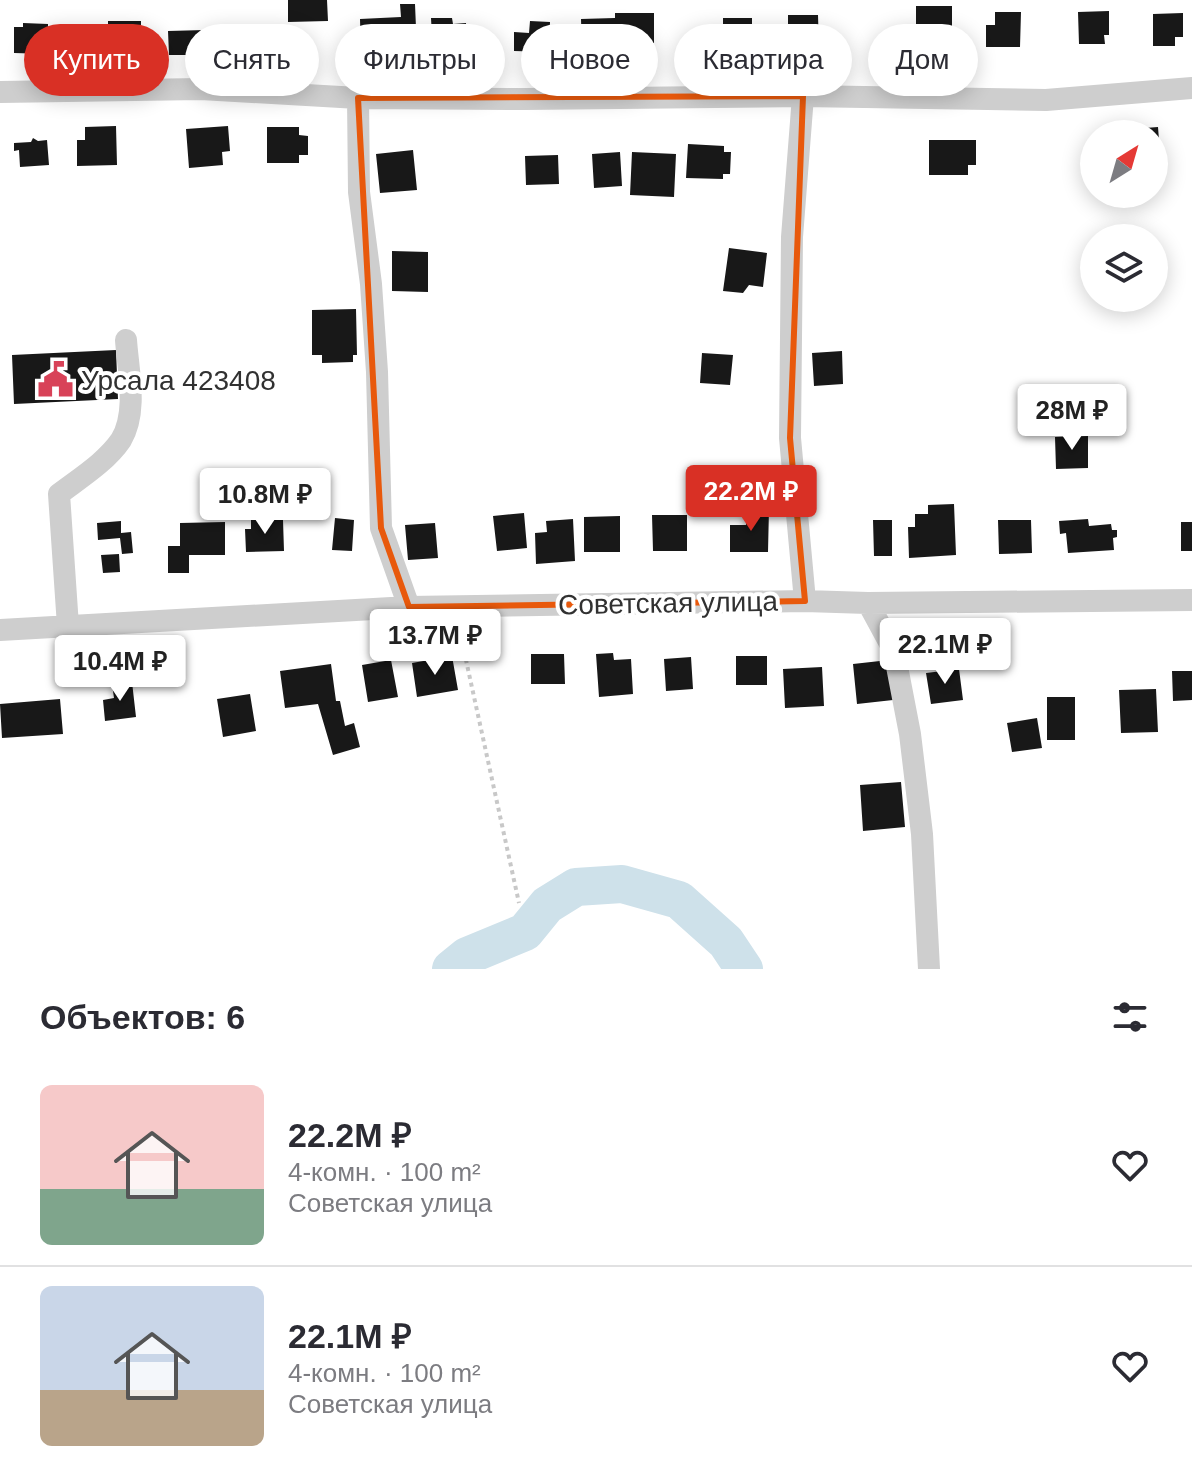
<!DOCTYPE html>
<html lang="ru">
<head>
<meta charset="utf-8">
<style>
	body { margin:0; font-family:Helvetica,sans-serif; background:#f2f2f3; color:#2b2b33; height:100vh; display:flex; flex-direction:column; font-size:30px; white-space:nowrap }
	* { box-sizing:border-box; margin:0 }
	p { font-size:26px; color:#7c7c81 }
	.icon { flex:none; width:44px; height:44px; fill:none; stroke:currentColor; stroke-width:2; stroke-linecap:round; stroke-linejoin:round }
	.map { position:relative; height:969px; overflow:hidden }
	.sheet { display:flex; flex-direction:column; background:#fff; flex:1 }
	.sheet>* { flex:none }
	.banner { position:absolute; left:24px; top:24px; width:1144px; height:72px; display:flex; gap:16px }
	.needle { width:52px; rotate:37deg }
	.tools { position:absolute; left:1080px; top:120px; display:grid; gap:16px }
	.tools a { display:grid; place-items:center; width:88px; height:88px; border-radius:50%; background:#fff; box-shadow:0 4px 20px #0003; font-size:40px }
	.price { position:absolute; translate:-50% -68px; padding:0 18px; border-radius:8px; background:#fff; color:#222; font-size:26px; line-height:52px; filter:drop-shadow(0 2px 4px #0008) }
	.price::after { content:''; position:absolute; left:50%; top:48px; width:24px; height:18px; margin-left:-12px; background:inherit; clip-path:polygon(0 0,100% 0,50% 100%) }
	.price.active { background:#d93025; color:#fff }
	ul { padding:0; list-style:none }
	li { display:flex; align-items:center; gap:24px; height:200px; padding:0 40px }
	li+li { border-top:2px solid #e1e1e2 }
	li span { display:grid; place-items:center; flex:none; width:224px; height:160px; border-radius:12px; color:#555 }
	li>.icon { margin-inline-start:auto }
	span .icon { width:96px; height:96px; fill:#fffc; stroke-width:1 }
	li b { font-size:34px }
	h2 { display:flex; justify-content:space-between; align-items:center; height:96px; padding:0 40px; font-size:34px }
	.tag { padding:0 28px; border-radius:36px; background:#fff; box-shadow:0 4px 20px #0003; font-size:28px; line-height:72px }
	.tag.active { background:#d93025; color:#fff }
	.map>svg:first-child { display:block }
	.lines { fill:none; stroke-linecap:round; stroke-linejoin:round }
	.river { stroke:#cee1ea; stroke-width:38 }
	.building { fill:#181818 }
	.path { stroke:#c8c8c8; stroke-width:4; stroke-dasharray:4 4; stroke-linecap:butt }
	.minor { stroke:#cecece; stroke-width:22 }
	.marked { fill:none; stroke:#e8590c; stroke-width:6; stroke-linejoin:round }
	.labels { text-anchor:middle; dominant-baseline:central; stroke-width:8; stroke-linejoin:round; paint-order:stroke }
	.poi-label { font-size:28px; fill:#313131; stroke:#fff; text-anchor:start }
	.street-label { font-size:28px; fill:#313131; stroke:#fff }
</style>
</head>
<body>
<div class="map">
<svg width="1192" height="969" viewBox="0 0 1192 969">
	<rect width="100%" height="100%" fill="#fff"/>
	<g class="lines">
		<path class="river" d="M451,969L467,956L525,932L547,905L576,887L622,884L679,900L726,942L744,969"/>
	</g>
	<path class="building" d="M288,0H327L328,21L288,22Z
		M400,4H415L417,52L361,55L360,19L401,17Z
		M916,6H952V48H916Z
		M1109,11V35H1104L1105,44H1079L1078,12Z
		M995,12H1021L1020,47H986V25H995Z
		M615,13H654V43H648V46H614V50L582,51L581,19L615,18Z
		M1183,13V37H1175V46H1153V14Z
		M788,15H818L819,49H788Z
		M431,18H452L453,24L466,23L467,54L433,55Z
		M723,18H752V50H723Z
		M108,21H141V53H108Z
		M530,21L550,22L549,52L514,51V32L529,33Z
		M23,23L48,24V54L14,53V27H23Z
		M236,26H260L261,54H236Z
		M205,30L206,55H169L168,31Z
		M116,126L117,165L77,166V140H85V127Z
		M228,126L230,151L222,152L223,165L189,168L186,129Z
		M267,127H299V135L308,136V155H299V163H267Z
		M1158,127L1161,167H1154V134H1119V130Z
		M33,138L38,141L47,140L49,165L20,167L19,150L14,151V143L31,142Z
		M929,140H976V165H968V175H929Z
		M688,144L724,146V152H731L730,174H723V179L686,178Z
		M413,150L417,190L380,193L376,154Z
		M620,152L622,186L594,188L592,154Z
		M632,152L676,154L674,197L630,195Z
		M558,155L559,184L526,185L525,156Z
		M729,248L767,253L763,287L749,285L743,293L723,291Z
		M392,251L428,252V292L392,291Z
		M356,309L357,355H353V362L322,363V355H312V310Z
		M116,350L118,399L14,404L12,355Z
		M842,351L843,384L814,386L812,353Z
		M702,353L733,355L730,385L700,383Z
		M1088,436V468L1056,469L1055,437Z
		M954,504L956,555L909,558L908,527H915V514H928V505Z
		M747,508H769L768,552H730V525H746Z
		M524,513L527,548L497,551L493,516Z
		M652,515H687V551H653Z
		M620,516V552H584V517Z
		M335,518L354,520L352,551L332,550Z
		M573,519L575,561L536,564L535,533L547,532L546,521Z
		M1088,519L1089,526L1111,524L1112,530H1117V537L1113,538L1114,550L1068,553L1066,533L1060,534L1059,521Z
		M251,520H283L284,551L246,552L245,529H251Z
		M873,520H892V556H874Z
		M998,520H1031L1032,553L999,554Z
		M121,521V533L131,532L133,553L122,554L120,538L98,540L97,523Z
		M225,522V555H189V573H168V546H180V523Z
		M1181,522H1192V551H1181Z
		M435,523L438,558L408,560L405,525Z
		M119,554L120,572L103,573L101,555Z
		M613,653L614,660L631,659L633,694L599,697L596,654Z
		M531,654H564L565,684H531Z
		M452,656L458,690L417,697L412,663Z
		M736,656H767V685H736Z
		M691,657L693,689L666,691L664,659Z
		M391,660L398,697L368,702L362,665Z
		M889,660L893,700L857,704L853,664Z
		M331,664L336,701H340L345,726L354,723L360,747L333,755L318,704L285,708L280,671Z
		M822,667L824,706L785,708L783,669Z
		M959,669L963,700L931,704L926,673Z
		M1172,671H1192V700L1173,701Z
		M132,682L136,717L105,721L103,700L114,698L112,684Z
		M1156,689L1158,732L1121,733L1119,690Z
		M250,694L256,731L223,737L217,699Z
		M1047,697H1075V740H1047Z
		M60,699L63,734L2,738L0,704Z
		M1037,718L1042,748L1012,752L1007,723Z
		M901,782L905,827L863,831L860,785Z"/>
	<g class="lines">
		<path class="path" d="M459,628L519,903"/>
		<path class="minor" d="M0,92L201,89L358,98L524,99L803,96L1046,100L1192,88
			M803,96L792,237L790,438L805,601
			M358,98L359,192L371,284L377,372L381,528L409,607
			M868,603L894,651L910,734L922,834L929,969
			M68,626L59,494C80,478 106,462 121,440C138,412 128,370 126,340
			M0,630L409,607L805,601L868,603L1192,600"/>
	</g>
	<path class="marked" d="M803,96L790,438L805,601L409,607L381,528L358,98Z"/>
	<defs>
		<symbol id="civic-bare" viewBox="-9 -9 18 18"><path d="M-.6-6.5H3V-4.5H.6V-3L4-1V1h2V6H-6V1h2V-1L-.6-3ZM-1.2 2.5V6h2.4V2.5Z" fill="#d84258" stroke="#fff" stroke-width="2.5" paint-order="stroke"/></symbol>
	</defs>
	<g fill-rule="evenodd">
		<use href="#civic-bare" x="30" y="354" width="51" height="51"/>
	</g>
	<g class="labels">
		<g class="poi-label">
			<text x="81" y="380">Урсала 423408</text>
		</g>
		<g class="street-label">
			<text transform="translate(668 603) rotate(-1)">Советская улица</text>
		</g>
	</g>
</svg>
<div class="tools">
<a><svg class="needle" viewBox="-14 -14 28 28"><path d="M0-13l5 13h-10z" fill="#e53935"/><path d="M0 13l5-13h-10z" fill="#7c7c81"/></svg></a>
<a><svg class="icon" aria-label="layers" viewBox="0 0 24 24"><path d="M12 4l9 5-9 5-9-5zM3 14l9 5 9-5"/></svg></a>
</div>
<b class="price" style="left:1072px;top:452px">28M ₽</b>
<b class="price active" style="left:751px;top:533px">22.2M ₽</b>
<b class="price" style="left:265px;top:536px">10.8M ₽</b>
<b class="price" style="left:435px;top:677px">13.7M ₽</b>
<b class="price" style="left:945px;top:686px">22.1M ₽</b>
<b class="price" style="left:120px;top:703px">10.4M ₽</b>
<div class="banner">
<a class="tag active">Купить</a>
<a class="tag">Снять</a>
<a class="tag">Фильтры</a>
<a class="tag">Новое</a>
<a class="tag">Квартира</a>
<a class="tag">Дом</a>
</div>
</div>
<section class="sheet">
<h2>Объектов: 6<svg class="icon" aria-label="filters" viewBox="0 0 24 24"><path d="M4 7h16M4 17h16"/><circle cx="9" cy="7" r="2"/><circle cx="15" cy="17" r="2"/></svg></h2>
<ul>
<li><span style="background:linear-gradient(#f6c9c9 65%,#7fa58c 0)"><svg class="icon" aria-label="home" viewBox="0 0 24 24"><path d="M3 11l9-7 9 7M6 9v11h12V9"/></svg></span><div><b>22.2M ₽</b><p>4-комн. · 100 m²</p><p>Советская улица</p></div><svg class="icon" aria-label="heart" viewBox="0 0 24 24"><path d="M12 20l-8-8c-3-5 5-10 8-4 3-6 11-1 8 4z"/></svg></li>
<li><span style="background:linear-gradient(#c9d6e8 65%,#b9a48a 0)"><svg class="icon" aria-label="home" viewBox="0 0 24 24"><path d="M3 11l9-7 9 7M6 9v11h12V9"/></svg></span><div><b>22.1M ₽</b><p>4-комн. · 100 m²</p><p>Советская улица</p></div><svg class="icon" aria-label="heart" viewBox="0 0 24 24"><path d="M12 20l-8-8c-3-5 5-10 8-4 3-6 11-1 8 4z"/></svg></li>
</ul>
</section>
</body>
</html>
